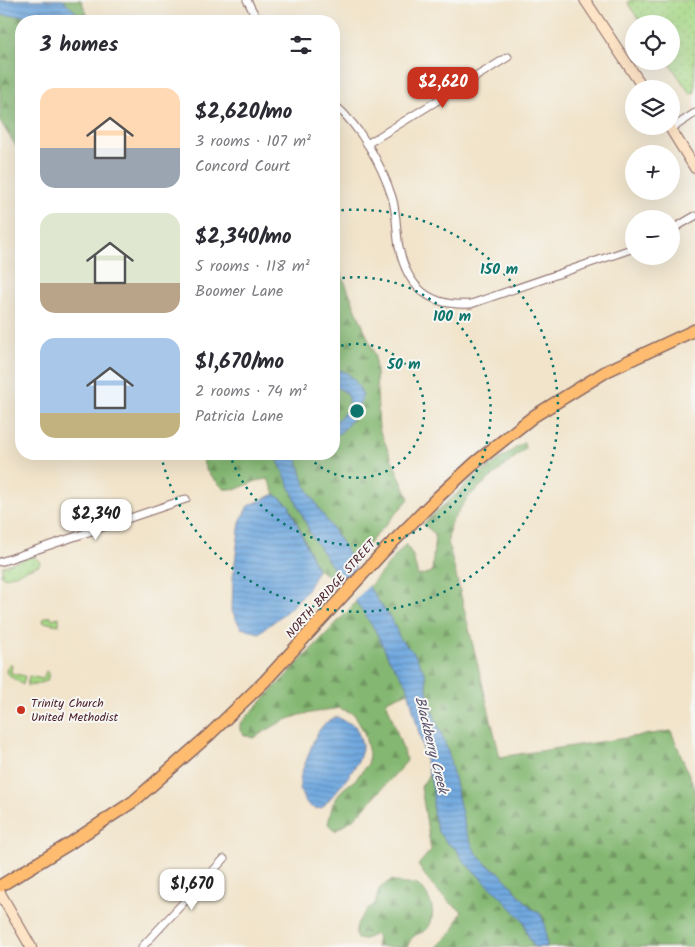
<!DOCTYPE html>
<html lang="en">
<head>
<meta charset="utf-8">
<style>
	body { margin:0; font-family:Kalam,sans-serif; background:#f7f7f7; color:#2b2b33; height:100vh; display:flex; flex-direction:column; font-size:19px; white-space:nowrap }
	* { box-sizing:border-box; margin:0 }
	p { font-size:16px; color:#7c7c81 }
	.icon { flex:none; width:28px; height:28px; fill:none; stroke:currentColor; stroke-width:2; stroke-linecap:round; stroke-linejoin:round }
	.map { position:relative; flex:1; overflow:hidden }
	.sheet { position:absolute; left:15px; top:15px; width:325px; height:445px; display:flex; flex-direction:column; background:#fff; border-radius:20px; box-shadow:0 5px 20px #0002 }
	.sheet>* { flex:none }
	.controls { position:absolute; left:625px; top:15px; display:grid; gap:10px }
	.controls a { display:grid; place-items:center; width:55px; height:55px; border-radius:50%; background:#fff; box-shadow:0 5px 20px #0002; font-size:25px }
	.price { position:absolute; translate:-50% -42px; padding:0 11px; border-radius:10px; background:#fff; color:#222; font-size:16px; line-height:32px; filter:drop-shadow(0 1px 2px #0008) }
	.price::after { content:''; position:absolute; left:50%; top:30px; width:15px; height:11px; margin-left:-8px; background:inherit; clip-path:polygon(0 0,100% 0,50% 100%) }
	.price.active { background:#c8321e; color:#fff }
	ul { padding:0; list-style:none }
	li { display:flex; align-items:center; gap:15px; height:125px; padding:0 25px }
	li span { display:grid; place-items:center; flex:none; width:140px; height:100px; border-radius:15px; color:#555 }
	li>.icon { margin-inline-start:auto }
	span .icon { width:60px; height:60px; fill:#fffc; stroke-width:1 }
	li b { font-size:21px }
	h2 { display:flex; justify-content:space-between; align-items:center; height:60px; padding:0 25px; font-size:21px }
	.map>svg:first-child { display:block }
	.grass { fill:url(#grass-dots); stroke:#787b58 }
	.forest { fill:url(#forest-firs); stroke:#676c4e }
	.water { fill:url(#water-rules); stroke:#5c6485 }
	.pier { fill:#f1e4cb }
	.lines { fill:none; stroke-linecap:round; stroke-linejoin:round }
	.minor-casing { stroke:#846463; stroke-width:9 }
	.secondary-casing { stroke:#846463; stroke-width:12 }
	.trunk-casing { stroke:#846463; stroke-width:14 }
	.minor { stroke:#fff; stroke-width:7 }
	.secondary { stroke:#fee4c6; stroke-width:10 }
	.trunk { stroke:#fdbc70; stroke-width:11 }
	.ring { fill:none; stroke:#0f766e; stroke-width:2.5; stroke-dasharray:2.5 5 }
	.poi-dot { fill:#c8321e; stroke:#f6f6f2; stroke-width:2 }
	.labels { text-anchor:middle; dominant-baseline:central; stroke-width:4; stroke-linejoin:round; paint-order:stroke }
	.street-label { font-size:12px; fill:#4a1f2b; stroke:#f6f6f2 }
	.poi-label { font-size:12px; fill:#4a1f2b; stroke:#f6f6f2; text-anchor:start }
	.water-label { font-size:14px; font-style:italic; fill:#574f6a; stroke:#f6f6f2 }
	.centre { fill:#0f766e; stroke:#f6f6f2; stroke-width:2.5 }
	.ring-label { font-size:15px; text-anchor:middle; font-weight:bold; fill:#0f766e; stroke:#f6f6f2; stroke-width:4; stroke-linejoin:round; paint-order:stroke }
</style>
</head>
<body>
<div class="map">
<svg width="695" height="947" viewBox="0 0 695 947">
	<defs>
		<pattern id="grass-dots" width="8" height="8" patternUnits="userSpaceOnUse" patternTransform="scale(1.25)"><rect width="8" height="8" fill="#a6d785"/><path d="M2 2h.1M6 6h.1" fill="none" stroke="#90b873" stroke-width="1.8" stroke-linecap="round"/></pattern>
		<pattern id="forest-firs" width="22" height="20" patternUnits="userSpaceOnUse" patternTransform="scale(1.25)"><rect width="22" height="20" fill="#84b872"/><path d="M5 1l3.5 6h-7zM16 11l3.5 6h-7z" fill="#6e955e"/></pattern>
		<pattern id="water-rules" width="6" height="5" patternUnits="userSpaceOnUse" patternTransform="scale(1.25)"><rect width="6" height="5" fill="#6fa8df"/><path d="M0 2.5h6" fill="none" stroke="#5d88b5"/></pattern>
	</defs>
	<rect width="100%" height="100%" fill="#f6f6f2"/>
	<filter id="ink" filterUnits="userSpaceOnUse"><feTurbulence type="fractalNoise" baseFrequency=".02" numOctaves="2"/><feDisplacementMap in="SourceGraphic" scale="10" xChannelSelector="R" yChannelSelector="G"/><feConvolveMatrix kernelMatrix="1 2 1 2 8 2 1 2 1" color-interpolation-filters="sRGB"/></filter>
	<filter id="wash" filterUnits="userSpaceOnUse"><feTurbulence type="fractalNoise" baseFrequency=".0096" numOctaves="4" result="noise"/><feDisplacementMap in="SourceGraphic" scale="20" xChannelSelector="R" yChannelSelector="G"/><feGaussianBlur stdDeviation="1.12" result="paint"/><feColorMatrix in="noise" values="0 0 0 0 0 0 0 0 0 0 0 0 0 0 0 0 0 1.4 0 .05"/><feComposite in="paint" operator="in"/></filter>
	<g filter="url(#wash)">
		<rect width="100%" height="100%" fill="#f1e4cb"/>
		<path class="grass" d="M630,0H695V92L690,94L668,61H671V24H641L628,3Z
			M30,557H35L40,562L39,565L5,578L1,575L3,566Z
			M51,616L52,619L59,617V625L43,622L44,618Z
			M9,664L12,665L11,673L25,676L23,685L7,674L6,671Z
			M46,671L49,673L47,681L35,685L27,686L29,676L43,679Z"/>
		<path class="forest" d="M0,0H81L90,21H21V154L0,121Z
			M334,273H341L375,355L379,429L409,499L336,580L317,569L289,505L275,494L268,479L256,481L237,489H224L207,472L200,454H334Z
			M524,442L525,449L469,496L450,524L448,542L500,757L671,731L695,789V947H437L452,932L462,911C443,899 430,884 418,865L431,850L421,787L443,753L426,685L386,701L407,761L356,817L335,831L328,824L333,803L343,789L355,780L368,764L369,753L364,732L354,714L339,708L300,715L283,721L253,738L244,735L240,731V724L347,612L406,544L413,556L418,576L432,572L435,534L423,524L476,476Z
			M391,880L404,884H416C430,893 439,915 427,929C423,933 417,933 413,937C410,939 409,944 407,947H376L378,938L376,934L365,939H357C352,925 364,911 375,904L379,889Z"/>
		<path class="water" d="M0,0H63L81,17L83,21H60L53,17L0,15Z
			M334,369C350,370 357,382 363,396C357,410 349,430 334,436V422C345,415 351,406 347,393L334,386Z
			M275,454H302L298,461L305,485L320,510L344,546L356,568L393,622L400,639L414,653L425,673L429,702L448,751L466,832L475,851L486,864L499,872L531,908L540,913L545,924L547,947H534L527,934L524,922L499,895L464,862L456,849L447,843L438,832L433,812V790L407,685L389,659L375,630L360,608L312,537Z
			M275,494L289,505L317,569C309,597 281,616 259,633L241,628L232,611L233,578L240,522L248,506Z
			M337,717L355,726C358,732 361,739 362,745C363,765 334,793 322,808C308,812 299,795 300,782C300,773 305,765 308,756C314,740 318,723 337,717Z"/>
		<path class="pier" d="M358,566L370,584L354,602L342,584Z"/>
	</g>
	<g filter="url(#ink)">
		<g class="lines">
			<defs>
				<path id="minor" d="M247,0L258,21
					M334,104C361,128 381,163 392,197C397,213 396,231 399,247C407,287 429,307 471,304L634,248
					M671,129L695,113
					M367,144L508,57
					M671,230L695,216
					M0,562L186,499
					M142,947L224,859"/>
				<path id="secondary" d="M585,0L644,89
					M669,126L695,168
					M0,893L31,947"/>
				<path id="trunk" d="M0,886L69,844L134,801L209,735L265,681L384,551L439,496L476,462L534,416L607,371L695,330"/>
			</defs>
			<use href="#minor" class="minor-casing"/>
			<use href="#secondary" class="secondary-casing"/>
			<use href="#trunk" class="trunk-casing"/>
			<use href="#minor" class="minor"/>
			<use href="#secondary" class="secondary"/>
			<use href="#trunk" class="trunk"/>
		</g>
	</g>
	<g class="ring">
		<path d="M334 348A67 67 0 1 1 306 454"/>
		<path d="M335 279A134 134 0 1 1 230 455"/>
		<path d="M334 211A201 201 0 1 1 161 455"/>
	</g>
	<circle class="poi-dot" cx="21" cy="710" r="5"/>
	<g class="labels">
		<g class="street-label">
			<text transform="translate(331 589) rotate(-48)">NORTH BRIDGE STREET</text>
		</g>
		<g class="poi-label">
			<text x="31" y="703">Trinity Church<tspan x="31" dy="14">United Methodist</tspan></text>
		</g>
		<g class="water-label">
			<text transform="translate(431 745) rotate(76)">Blackberry Creek</text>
		</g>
	</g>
	<circle cx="357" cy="411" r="8" class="centre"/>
	<g class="ring-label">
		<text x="499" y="274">150 m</text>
		<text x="452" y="321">100 m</text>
		<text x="404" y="369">50 m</text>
	</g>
</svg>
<div class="controls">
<a><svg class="icon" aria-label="locate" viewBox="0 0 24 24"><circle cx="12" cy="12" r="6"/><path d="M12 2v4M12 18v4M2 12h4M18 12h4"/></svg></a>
<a><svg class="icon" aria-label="layers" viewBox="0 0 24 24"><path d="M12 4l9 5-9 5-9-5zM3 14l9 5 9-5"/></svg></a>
<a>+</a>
<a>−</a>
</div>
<b class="price active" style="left:443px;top:109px">$2,620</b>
<b class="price" style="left:96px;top:541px">$2,340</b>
<b class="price" style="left:192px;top:911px">$1,670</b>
<section class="sheet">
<h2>3 homes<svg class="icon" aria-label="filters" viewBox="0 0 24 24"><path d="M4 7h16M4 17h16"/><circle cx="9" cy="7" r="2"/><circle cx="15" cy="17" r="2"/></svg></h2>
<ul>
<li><span style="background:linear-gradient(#ffd9b3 60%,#9aa5b1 0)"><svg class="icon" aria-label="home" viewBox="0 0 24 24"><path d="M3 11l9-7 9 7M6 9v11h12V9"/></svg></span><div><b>$2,620/mo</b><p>3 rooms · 107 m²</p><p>Concord Court</p></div></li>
<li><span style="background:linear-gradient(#dfe7d0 70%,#b9a48a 0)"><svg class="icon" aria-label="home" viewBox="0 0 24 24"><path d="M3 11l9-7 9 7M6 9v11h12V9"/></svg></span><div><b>$2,340/mo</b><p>5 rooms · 118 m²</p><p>Boomer Lane</p></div></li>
<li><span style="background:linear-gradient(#a9c7e8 75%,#c2b280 0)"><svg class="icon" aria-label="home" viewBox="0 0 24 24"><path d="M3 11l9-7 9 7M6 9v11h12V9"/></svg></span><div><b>$1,670/mo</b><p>2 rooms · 74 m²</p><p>Patricia Lane</p></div></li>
</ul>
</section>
</div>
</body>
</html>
